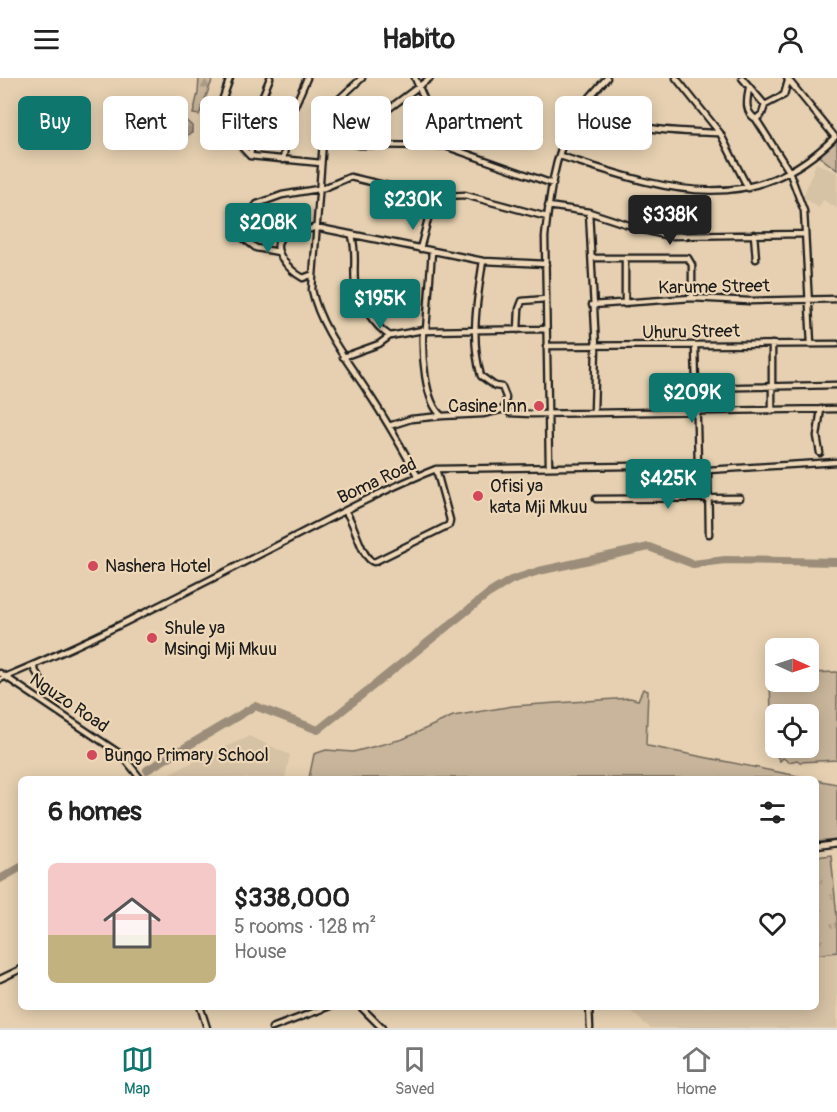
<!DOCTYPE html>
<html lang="en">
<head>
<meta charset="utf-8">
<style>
	body { margin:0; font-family:Pangolin,sans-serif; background:#f6f6f6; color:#222; height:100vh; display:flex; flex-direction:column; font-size:22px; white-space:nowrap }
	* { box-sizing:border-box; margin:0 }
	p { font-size:20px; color:#767676 }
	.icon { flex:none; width:33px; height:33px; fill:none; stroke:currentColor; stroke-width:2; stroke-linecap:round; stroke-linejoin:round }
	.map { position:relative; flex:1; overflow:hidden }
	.details { position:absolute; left:18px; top:698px; width:801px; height:234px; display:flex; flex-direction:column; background:#fff; border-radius:9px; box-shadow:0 3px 15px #0003 }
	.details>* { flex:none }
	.top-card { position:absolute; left:18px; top:18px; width:801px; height:54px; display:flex; gap:12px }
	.needle { width:39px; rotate:93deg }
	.tools { position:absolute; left:765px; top:560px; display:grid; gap:12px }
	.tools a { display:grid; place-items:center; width:54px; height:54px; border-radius:9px; background:#fff; box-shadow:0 3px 15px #0003; font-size:30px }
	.price { position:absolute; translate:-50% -51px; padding:0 14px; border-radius:6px; background:#0f766e; color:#fff; font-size:20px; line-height:39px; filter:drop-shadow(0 2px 3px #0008) }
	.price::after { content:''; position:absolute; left:50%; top:36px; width:18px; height:14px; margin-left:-9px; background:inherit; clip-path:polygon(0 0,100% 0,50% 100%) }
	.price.current { background:#222; color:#fff }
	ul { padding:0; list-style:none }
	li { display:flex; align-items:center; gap:18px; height:150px; padding:0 30px }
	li+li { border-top:2px solid #e0e0e0 }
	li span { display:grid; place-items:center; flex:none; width:168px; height:120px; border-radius:9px; color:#555 }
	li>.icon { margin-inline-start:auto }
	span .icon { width:72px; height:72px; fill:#fffc; stroke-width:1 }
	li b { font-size:26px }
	h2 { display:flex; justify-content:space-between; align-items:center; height:72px; padding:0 30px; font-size:26px }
	.pill { padding:0 21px; border-radius:9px; background:#fff; box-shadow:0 3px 15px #0003; font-size:21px; line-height:54px }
	.pill.current { background:#0f766e; color:#fff }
	header { display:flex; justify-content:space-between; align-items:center; height:78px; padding:0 30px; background:#fff; font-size:27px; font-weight:700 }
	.tabs { display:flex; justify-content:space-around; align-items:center; height:84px; border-top:2px solid #e0e0e0; background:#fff; font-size:16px; color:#767676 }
	.tabs a { display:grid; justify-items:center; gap:3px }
	.tabs .current { color:#0f766e }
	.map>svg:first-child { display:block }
	.built { fill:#d6c2a5 }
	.green { fill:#c8b59b; stroke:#72685c; stroke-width:1.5 }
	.forest { fill:url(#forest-firs); stroke:#72685c; stroke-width:1.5 }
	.park { fill:url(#park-tufts); stroke:#72685c; stroke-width:1.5 }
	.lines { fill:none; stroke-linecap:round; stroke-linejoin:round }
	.river { stroke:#9b8d7a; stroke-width:8 }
	.minor-casing { stroke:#1c1c1c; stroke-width:9 }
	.minor { stroke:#eed7b7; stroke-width:4.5 }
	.poi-dot { fill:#d1495b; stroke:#eed7b7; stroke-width:2 }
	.labels { text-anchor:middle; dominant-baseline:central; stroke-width:4.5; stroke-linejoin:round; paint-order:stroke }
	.street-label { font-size:18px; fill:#1c1c1c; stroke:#eed7b7 }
	.poi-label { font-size:18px; fill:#1c1c1c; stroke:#eed7b7; text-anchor:start }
</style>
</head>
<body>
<header><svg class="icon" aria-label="menu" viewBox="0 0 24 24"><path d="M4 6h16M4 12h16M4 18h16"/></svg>Habito<svg class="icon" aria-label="person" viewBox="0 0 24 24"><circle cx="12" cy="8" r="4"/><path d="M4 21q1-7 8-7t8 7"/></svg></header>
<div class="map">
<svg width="837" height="950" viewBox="0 0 837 950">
	<defs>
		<pattern id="forest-firs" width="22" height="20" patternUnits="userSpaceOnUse" patternTransform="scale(1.5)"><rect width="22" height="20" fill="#c8b59b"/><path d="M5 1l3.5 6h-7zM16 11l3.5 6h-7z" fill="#ab9b85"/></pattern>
		<pattern id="park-tufts" width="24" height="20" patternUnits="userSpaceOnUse" patternTransform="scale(1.5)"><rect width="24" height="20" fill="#c8b59b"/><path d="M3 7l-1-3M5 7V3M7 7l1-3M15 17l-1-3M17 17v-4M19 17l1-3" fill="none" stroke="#ab9b85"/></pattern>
	</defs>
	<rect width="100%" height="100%" fill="#e6d0b1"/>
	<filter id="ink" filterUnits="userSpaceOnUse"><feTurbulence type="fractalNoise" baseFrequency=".0167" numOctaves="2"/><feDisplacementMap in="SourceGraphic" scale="12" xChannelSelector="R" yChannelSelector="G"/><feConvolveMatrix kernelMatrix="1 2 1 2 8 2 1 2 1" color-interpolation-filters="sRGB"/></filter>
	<g filter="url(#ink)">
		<path class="built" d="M816,85L837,95V130L823,122L819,130L803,119Z
			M249,658L290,677L285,700H159Z
			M837,874V950H650L626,929L816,928V877Z"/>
		<path class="green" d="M837,63V92L816,76Z
			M837,594V682L800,684L797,682L789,684L783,680L780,683L775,675L778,674L777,669H808V636H776L775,639V636L771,635L770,602L773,597L776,603H808L809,595Z
			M643,611L648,613L646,666L648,668L808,700H309L314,676L326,672L353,674L372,669L403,661L453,638L513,628L630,620L638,622Z
			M816,702L837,706V761L816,763Z"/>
		<path class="forest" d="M199,0H213L199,37L193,36L198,15Z
			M180,37L192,48V55L175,63L172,46Z"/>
		<path class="park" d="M831,777L837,840V874L816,877V779Z"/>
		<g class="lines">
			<path class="river" d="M147,692L255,628L318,652L488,516L511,502L539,493L649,469L693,486L725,482L837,484
				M0,801L21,789"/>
			<defs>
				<path id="minor" d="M230,0L223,20L221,47L250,78L321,85
					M362,0L338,22L324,50L312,212C320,249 346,281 367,313C385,340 401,368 417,397
					M415,0L436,48L439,67
					M676,0L720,55L748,110
					M742,0L765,27L784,17L788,3
					M749,10C747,22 744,34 756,41L762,36L765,27
					M587,23C627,55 672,53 720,55
					M756,41L789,93L804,133L811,266
					M323,59L360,67L445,68L553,106
					M354,66L371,44L430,0
					M250,78L257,32L270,0
					M560,78C662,110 748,144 835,59L787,0
					M283,82L290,39L307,0
					M548,128L589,134L644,152L669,158L805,156
					M589,134L596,269L594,333
					M754,156L756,181
					M352,158C357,177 353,188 355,205C358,223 374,248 390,258
					M420,171L428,141
					M279,174L256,170L243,160L245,141L257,126L282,117L324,110L350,99L401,111L446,118L465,117L547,139
					M592,180H688L692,187V220
					M625,180V226
					M483,183C477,222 470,260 481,298L495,308L502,309L506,319L505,331
					M311,197L303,200C292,194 267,171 283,158C292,151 305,155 315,149L483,183L546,186
					M592,227L692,220L749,223L837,221
					M426,252L432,173
					M518,252L519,231L522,223L546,221
					M423,253C422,275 424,324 442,338L483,336L505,331L510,335L531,336L837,331
					M423,253L546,251
					M772,266V333
					M546,268L837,266
					M695,268L698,387
					M343,279L379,266L390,258L423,252
					M695,310L837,307
					M389,348L411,341L442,338
					M820,375L817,358L821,331
					M549,388L545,159C549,121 554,78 572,45C581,28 594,14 607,0
					M708,392L709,456
					M596,421L740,420
					M345,433C355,444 361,481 374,484L449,447L450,442L436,391
					M33,589L42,604
					M0,595L122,677L140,700
					M0,601C95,562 188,513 280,466C331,440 382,412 436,391L698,387L708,392L837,384
					M816,768L837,765
					M0,901L21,891
					M200,928L207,950
					M360,928L382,950
					M589,928L590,950
					M272,950L330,928"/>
			</defs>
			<use href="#minor" class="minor-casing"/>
			<use href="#minor" class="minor"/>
		</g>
	</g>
	<g class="poi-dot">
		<circle cx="539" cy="328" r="6"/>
		<circle cx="478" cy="418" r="6"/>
		<circle cx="93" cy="488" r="6"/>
		<circle cx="152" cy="560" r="6"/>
		<circle cx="92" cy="677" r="6"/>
	</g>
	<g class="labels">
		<g class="street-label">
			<text transform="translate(714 209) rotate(-1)">Karume Street</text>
			<text transform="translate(691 254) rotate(-1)">Uhuru Street</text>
			<text transform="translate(377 403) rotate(-25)">Boma Road</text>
			<text transform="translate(69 625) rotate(34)">Nguzo Road</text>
		</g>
		<g class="poi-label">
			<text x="527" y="328" text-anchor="end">Casine Inn</text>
			<text x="490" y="408">Ofisi ya<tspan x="490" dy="21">kata Mji Mkuu</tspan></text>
			<text x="105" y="488">Nashera Hotel</text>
			<text x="164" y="550">Shule ya<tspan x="164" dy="21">Msingi Mji Mkuu</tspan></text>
			<text x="104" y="677">Bungo Primary School</text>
		</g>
	</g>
</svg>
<div class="tools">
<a><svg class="needle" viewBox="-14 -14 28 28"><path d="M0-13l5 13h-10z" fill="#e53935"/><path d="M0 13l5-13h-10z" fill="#767676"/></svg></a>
<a><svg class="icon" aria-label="locate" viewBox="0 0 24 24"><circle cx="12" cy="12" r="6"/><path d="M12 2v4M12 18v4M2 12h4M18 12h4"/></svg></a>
</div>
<b class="price" style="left:413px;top:153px">$230K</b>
<b class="price current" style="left:670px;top:168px">$338K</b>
<b class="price" style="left:268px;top:176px">$208K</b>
<b class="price" style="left:380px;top:252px">$195K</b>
<b class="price" style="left:692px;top:346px">$209K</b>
<b class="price" style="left:668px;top:432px">$425K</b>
<div class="top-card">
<a class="pill current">Buy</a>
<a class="pill">Rent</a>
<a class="pill">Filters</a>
<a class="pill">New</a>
<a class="pill">Apartment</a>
<a class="pill">House</a>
</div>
<section class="details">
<h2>6 homes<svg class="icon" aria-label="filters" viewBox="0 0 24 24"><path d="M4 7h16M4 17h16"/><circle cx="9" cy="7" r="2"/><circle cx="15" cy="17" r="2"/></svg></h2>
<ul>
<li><span style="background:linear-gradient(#f6c9c9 60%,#c2b280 0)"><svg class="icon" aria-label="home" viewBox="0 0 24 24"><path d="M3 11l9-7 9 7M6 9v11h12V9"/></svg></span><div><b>$338,000</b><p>5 rooms · 128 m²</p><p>House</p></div><svg class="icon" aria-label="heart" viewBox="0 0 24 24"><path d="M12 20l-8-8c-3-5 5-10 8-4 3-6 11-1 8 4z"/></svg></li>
</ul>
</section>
</div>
<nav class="tabs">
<a class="current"><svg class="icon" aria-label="map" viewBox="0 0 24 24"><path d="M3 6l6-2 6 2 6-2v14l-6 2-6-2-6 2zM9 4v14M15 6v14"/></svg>Map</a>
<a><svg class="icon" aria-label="saved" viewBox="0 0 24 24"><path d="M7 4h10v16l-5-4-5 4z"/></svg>Saved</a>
<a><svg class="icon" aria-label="home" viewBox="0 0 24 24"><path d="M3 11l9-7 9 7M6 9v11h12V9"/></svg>Home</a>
</nav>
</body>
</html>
